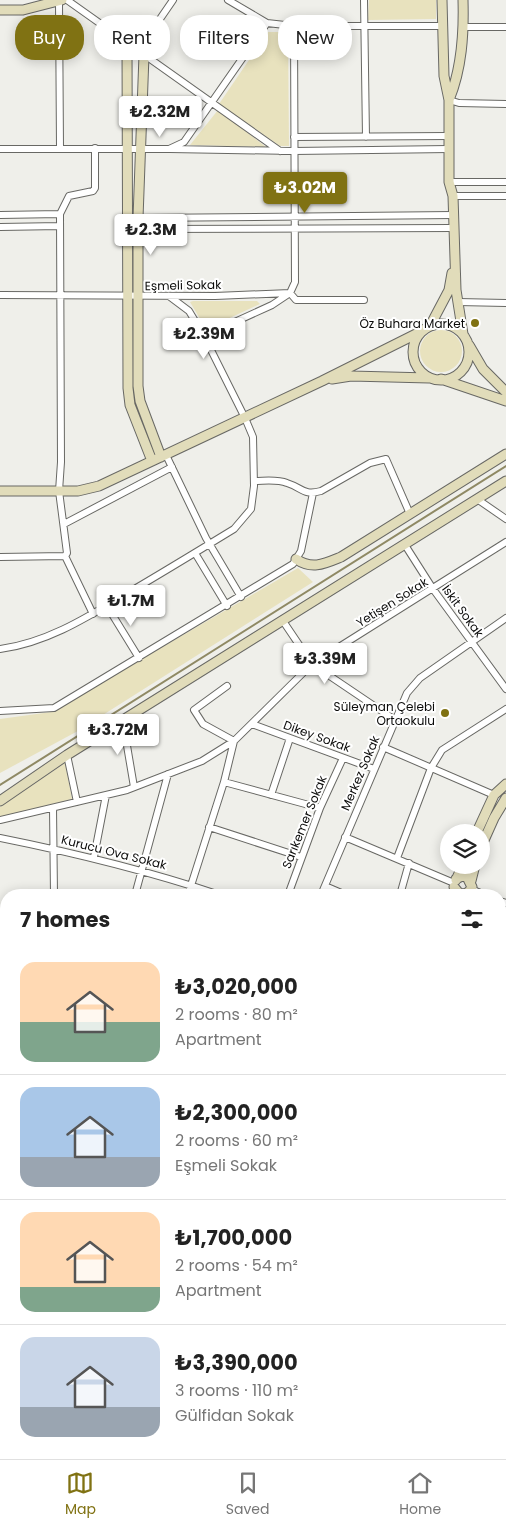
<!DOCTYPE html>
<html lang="en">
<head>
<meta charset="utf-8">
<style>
	body { margin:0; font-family:Poppins,sans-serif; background:#f2f2f2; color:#222; height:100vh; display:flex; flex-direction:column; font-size:19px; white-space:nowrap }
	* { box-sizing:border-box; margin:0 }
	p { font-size:16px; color:#767676 }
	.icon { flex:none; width:28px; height:28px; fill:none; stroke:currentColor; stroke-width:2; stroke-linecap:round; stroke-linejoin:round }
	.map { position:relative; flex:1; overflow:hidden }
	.details { position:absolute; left:0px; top:889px; width:506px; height:571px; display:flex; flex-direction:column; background:#fff; border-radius:20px 20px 0 0; box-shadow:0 2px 12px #0003 }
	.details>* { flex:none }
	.banner { position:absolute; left:15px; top:15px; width:476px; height:45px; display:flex; gap:10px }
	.tools { position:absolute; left:440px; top:824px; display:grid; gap:10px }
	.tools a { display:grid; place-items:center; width:50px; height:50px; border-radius:50%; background:#fff; box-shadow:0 2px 12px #0003; font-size:25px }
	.price { position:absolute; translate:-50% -42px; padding:0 11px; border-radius:5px; background:#fff; color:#222; font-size:16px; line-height:32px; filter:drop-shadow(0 1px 2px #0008) }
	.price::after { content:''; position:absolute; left:50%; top:30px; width:15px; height:11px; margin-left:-8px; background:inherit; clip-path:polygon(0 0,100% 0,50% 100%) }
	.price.active { background:#807213; color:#fff }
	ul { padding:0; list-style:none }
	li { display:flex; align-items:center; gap:15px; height:125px; padding:0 20px }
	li+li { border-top:1px solid #e0e0e0 }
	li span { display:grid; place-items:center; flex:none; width:140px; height:100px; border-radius:15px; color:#555 }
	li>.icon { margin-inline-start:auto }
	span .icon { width:60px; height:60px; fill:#fffc; stroke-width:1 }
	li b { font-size:21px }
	h2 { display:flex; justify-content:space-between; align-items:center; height:60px; padding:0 20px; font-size:21px }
	.pill { padding:0 18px; border-radius:20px; background:#fff; box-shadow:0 2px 12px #0003; font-size:18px; line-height:45px }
	.pill.active { background:#807213; color:#fff }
	.dock { display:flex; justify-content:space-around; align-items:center; height:70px; border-top:1px solid #e0e0e0; background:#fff; font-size:14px; color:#767676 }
	.dock a { display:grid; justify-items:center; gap:2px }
	.dock .active { color:#807213 }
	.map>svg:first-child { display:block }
	.green { fill:#e8e2be }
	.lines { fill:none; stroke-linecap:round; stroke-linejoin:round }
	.stream { stroke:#8f8964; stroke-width:2 }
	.street-casing { stroke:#686864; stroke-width:8 }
	.secondary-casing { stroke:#686864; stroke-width:11 }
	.street { stroke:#fff; stroke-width:6 }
	.secondary { stroke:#e1dcba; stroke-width:9 }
	.poi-dot { fill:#807213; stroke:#fff; stroke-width:2 }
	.labels { text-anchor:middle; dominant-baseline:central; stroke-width:4; stroke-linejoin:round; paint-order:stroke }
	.street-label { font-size:12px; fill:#0b0b0a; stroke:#fff }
	.poi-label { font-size:12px; fill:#0b0b0a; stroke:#fff; text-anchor:end }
</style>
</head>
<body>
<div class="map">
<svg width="506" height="1459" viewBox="0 0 506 1459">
	<rect width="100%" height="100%" fill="#efefea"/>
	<path class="green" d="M369,0H436V19L368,20Z
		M268,32H288L289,146H280L219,104Z
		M218,110L266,147L190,145Z
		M193,301H257L260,304L206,329L190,302Z
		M420 351a21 21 0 1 1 42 0a21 21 0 1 1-42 0Z
		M298,568L313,582L76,732L0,773V719L51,712Z
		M65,763L72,799L0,817V807Z
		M500,1030L506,1033V1061L503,1065L500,1064Z
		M6,1104V1173H0V1105Z
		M56,1454H267L269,1459H61Z"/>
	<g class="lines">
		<path class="stream" d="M0,785L506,466"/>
		<defs>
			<path id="street" d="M67,0L280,151
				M228,0L267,23L294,26H442
				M364,0L366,137
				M59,2L60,148
				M464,27H506
				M138,51L173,0
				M449,100L459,103L506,104
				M294,137L449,136
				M0,149H169L184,142L267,23
				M170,149L294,151L449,149
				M449,182H506
				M453,196H506
				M60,214L61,462L59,491L67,553L65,556
				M0,215L60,214L69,196L93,191L95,188V148
				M138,218L453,215
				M0,227L60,226
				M138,229L453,228
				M0,295L215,296L290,293L296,300H364
				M458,302L506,303
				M204,336L272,305L290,293L295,282L294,26
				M166,455L206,538L241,597
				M254,481C265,481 277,479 287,483C303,488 303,496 321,491L370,463L386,459L410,514
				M477,499L506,519
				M64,524L172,467
				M405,545L433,589L506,689
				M195,553L227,606
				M0,557L65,556L93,614
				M107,606L139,658
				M283,621L312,664L395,720
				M0,649C46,643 86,618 126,594C162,573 198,551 234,529L251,509L254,486L253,437L245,418L204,336L189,311L169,296
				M0,711L54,708L293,564L301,551L313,493
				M123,722L134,787
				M252,724L374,769
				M383,747L494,795
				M67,755L77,802
				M224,782L320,808
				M271,795L290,738
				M53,808L54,895
				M0,820L127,790L202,761L234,741L312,664L506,542
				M209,827L301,857
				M345,837L454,883
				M0,838C75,853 148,871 220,895
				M94,857L106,795
				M397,858L431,768L442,750L506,709
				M325,886L346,895
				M471,889L485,895
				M135,895L168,774
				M188,895L224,782L234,741L203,724L194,710L227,686
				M288,895L320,808L343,758
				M321,895L407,693L420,678L506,618
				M400,895L409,863
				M500,901L506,903
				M500,947L506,932
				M0,983L6,982
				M500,1024L506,1027
				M500,1074L506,1070
				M0,1100H6
				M500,1123L506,1118
				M0,1183H6
				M0,1270L1,1280
				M500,1297L506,1300
				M500,1374L506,1377
				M0,1378L6,1368
				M0,1408L6,1414
				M500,1425L506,1428
				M48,1454L53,1459
				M138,1454L143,1459
				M350,1454L362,1459
				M455,1454L465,1459
				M190,1459L199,1454
				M383,1459L384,1454
				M398,1459L400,1454"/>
			<path id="secondary" d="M442,0L444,76L449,100V182L453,196L456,290L463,334
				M0,10H23L62,0
				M127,43L128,388L130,405L152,461
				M144,55L138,218V386L140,401L161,457
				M449,100C462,68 464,34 463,0
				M413 352a28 28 0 1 1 56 0a28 28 0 1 1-56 0Z
				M430,326L449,290L452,273
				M469,345L483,369L506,392
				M332,379L351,376L429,378
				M441,379L506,401
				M0,491H78L99,486L322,381L422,331
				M296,559C312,570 324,564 341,557L506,454
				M0,801L67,755L506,481
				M477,832L494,795L506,784
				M481,847L494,818L506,798
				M456,880L463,865
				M471,881L475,865
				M454,887L458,892C464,896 469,893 472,887L467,877L462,876L456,879
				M500,1240L506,1243
				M0,1290L6,1288
				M0,1301L6,1299
				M272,1454L273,1459
				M283,1454L285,1459"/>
		</defs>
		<use href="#street" class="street-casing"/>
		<use href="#secondary" class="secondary-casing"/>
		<use href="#street" class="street"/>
		<use href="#secondary" class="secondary"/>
	</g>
	<g class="poi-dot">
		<circle cx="475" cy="323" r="5"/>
		<circle cx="445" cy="713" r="5"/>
	</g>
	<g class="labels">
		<g class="street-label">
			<text transform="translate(183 285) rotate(-1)">Eşmeli Sokak</text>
			<text transform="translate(392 602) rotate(-32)">Yetişen Sokak</text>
			<text transform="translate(463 611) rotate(54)">İskit Sokak</text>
			<text transform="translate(317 736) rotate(20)">Dikey Sokak</text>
			<text transform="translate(360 773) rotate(-67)">Merkez Sokak</text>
			<text transform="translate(304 822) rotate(-68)">Sarıkemer Sokak</text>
			<text transform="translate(114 852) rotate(14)">Kurucu Ova Sokak</text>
		</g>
		<g class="poi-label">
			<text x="465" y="323">Öz Buhara Market</text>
			<text x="435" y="706">Süleyman Çelebi<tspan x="435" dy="14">Ortaokulu</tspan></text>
		</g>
	</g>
</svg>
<div class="tools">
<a><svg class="icon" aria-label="layers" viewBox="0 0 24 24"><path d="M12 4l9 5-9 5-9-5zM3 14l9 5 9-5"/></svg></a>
</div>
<b class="price" style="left:160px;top:138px">₺2.32M</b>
<b class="price active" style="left:305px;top:214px">₺3.02M</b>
<b class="price" style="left:151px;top:256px">₺2.3M</b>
<b class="price" style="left:204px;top:360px">₺2.39M</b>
<b class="price" style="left:131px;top:627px">₺1.7M</b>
<b class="price" style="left:325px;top:685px">₺3.39M</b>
<b class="price" style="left:118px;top:756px">₺3.72M</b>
<div class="banner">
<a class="pill active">Buy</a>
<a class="pill">Rent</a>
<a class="pill">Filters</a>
<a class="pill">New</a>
</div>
<section class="details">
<h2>7 homes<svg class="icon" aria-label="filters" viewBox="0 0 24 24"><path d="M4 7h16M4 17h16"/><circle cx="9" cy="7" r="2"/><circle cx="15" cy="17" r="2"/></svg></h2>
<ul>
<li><span style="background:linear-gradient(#ffd9b3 60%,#7fa58c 0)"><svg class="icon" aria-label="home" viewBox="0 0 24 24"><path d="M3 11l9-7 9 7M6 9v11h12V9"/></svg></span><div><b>₺3,020,000</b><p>2 rooms · 80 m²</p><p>Apartment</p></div></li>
<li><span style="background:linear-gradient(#a9c7e8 70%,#9aa5b1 0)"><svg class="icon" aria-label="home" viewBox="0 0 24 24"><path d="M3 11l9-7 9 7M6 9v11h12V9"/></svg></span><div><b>₺2,300,000</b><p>2 rooms · 60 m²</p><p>Eşmeli Sokak</p></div></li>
<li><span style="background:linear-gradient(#ffd9b3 75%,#7fa58c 0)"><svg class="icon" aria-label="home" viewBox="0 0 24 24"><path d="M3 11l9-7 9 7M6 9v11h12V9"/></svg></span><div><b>₺1,700,000</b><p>2 rooms · 54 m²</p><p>Apartment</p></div></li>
<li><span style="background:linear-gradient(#c9d6e8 70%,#9aa5b1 0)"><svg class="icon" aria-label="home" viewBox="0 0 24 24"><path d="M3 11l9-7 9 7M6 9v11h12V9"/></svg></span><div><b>₺3,390,000</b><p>3 rooms · 110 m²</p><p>Gülfidan Sokak</p></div></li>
</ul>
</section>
</div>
<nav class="dock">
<a class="active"><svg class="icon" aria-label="map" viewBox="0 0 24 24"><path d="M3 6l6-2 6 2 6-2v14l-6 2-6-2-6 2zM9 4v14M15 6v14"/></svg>Map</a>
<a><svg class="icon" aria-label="saved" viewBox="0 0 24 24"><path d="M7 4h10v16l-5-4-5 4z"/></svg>Saved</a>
<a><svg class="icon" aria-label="home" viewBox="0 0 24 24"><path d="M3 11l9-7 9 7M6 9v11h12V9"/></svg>Home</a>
</nav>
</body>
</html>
